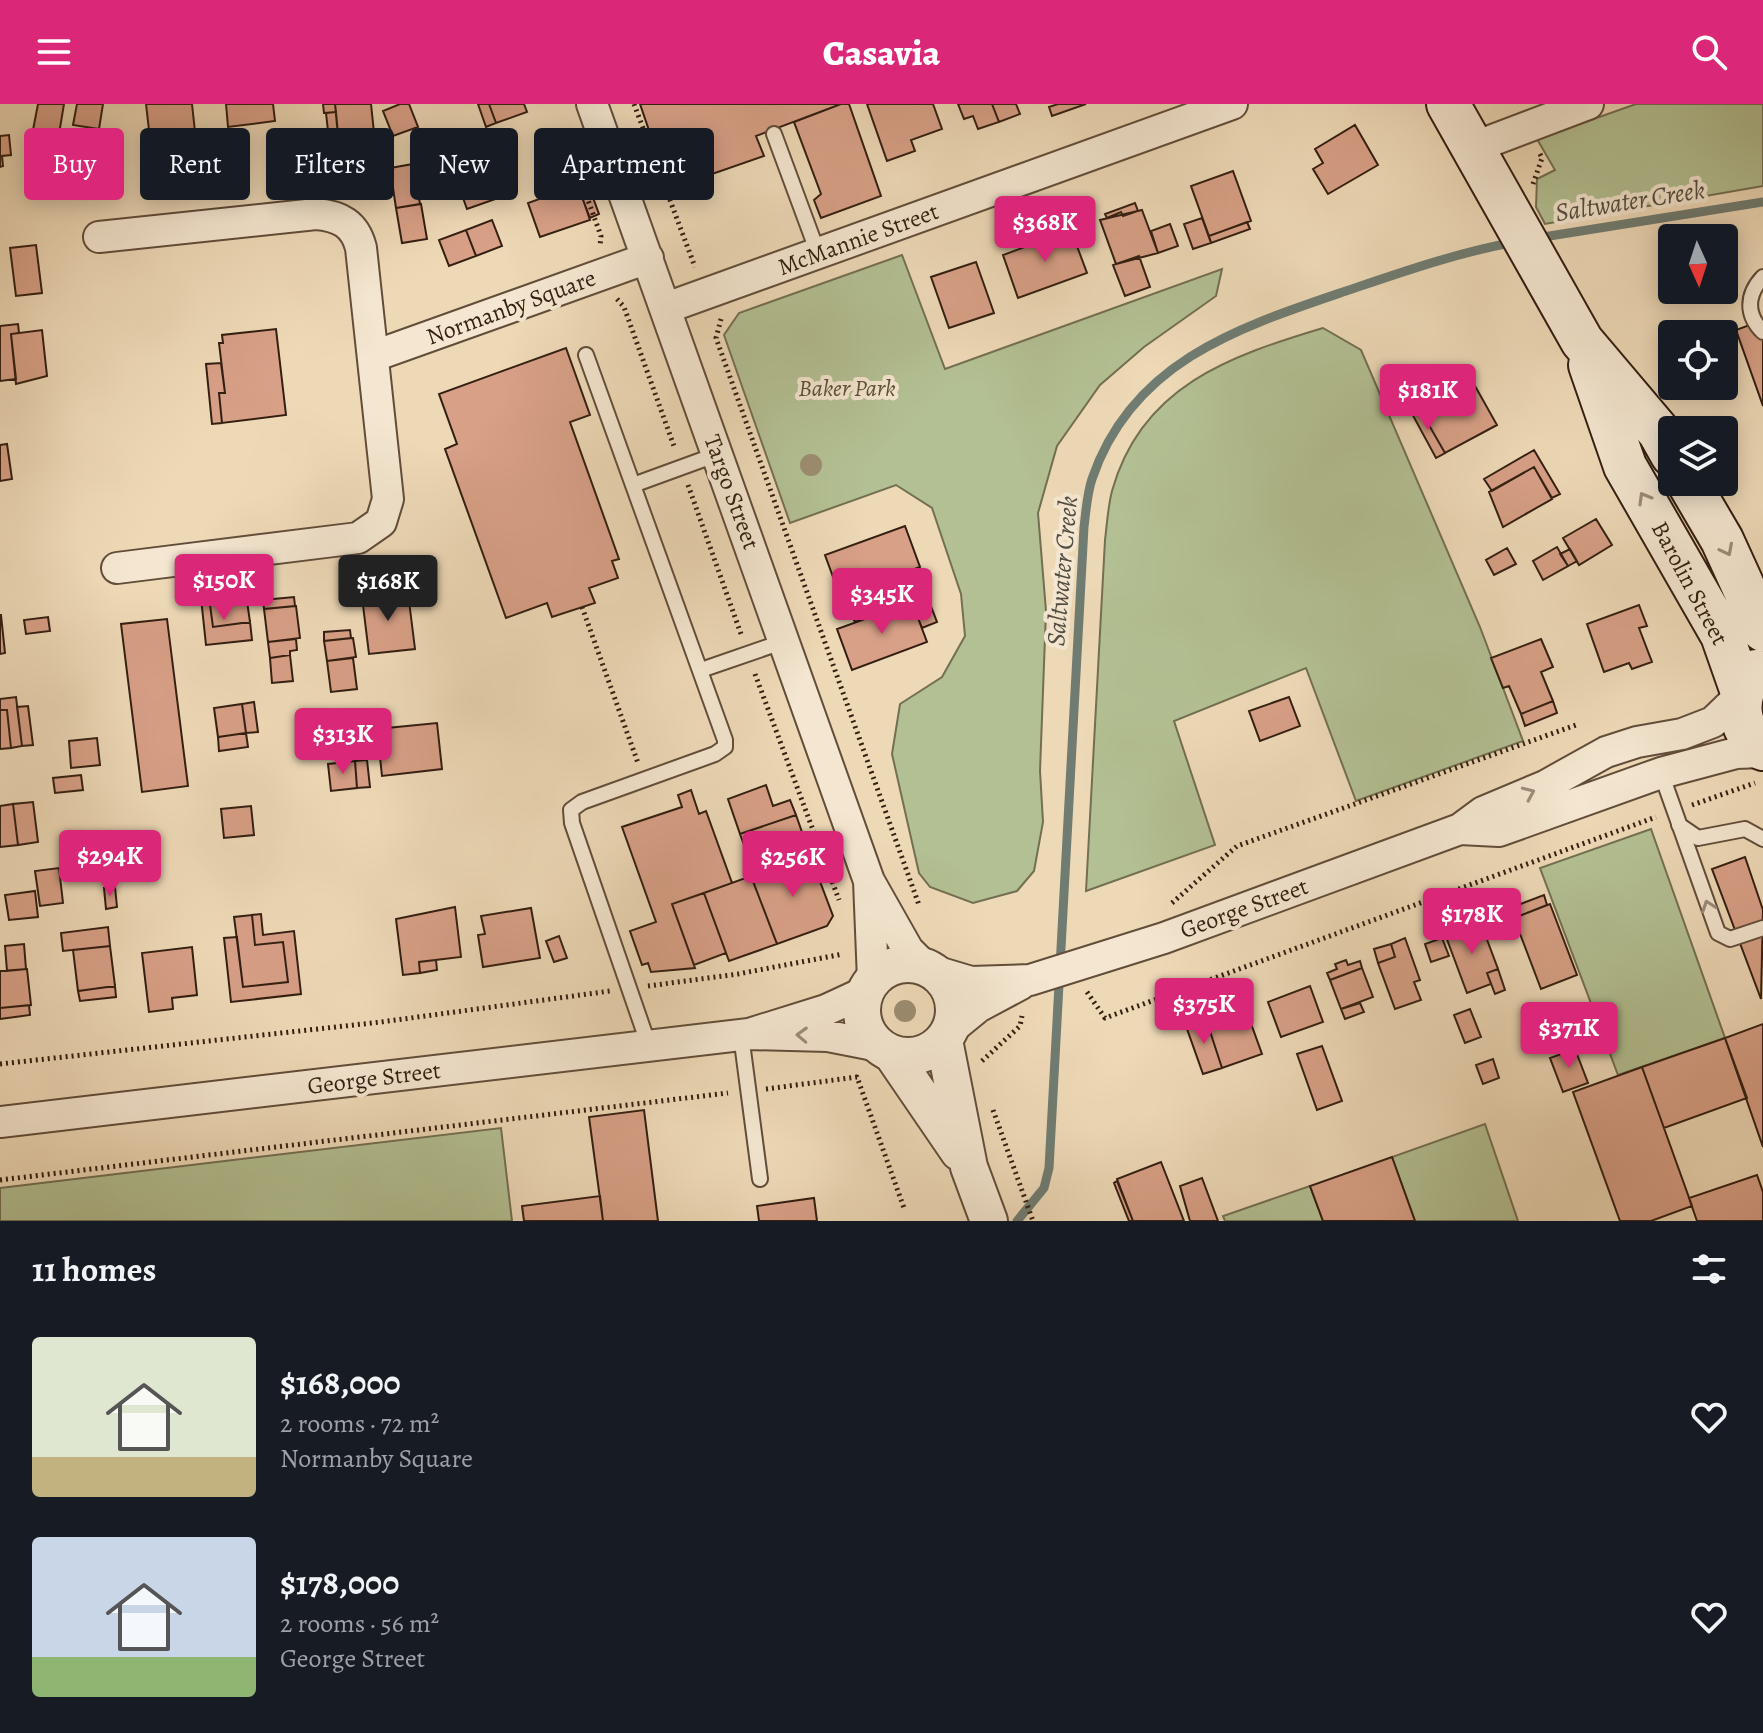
<!DOCTYPE html>
<html lang="en">
<head>
<meta charset="utf-8">
<style>
	body { margin:0; font-family:Alegreya,serif; background:#20242c; color:#f1f3f6; height:100vh; display:flex; flex-direction:column; font-size:30px; white-space:nowrap }
	* { box-sizing:border-box; margin:0 }
	p { font-size:26px; color:#9ea1a6 }
	.icon { flex:none; width:44px; height:44px; fill:none; stroke:currentColor; stroke-width:2; stroke-linecap:round; stroke-linejoin:round }
	.map { position:relative; height:1117px; overflow:hidden }
	.panel { display:flex; flex-direction:column; background:#171b24; flex:1 }
	.panel>* { flex:none }
	.top-card { position:absolute; left:24px; top:24px; width:800px; height:72px; display:flex; gap:16px }
	.needle { width:52px; rotate:177deg }
	.fabs { position:absolute; left:1658px; top:120px; display:grid; gap:16px }
	.fabs a { display:grid; place-items:center; width:80px; height:80px; border-radius:8px; background:#171b24; box-shadow:0 4px 20px #0003; font-size:40px }
	.price { position:absolute; translate:-50% -68px; padding:0 18px; border-radius:8px; background:#db2777; color:#fff; font-size:26px; line-height:52px; filter:drop-shadow(0 2px 4px #0008) }
	.price::after { content:''; position:absolute; left:50%; top:48px; width:24px; height:18px; margin-left:-12px; background:inherit; clip-path:polygon(0 0,100% 0,50% 100%) }
	.price.current { background:#222; color:#fff }
	ul { padding:0; list-style:none }
	li { display:flex; align-items:center; gap:24px; height:200px; padding:0 32px }
	li span { display:grid; place-items:center; flex:none; width:224px; height:160px; border-radius:8px; color:#555 }
	li>.icon { margin-inline-start:auto }
	span .icon { width:96px; height:96px; fill:#fffc; stroke-width:1 }
	li b { font-size:34px }
	h2 { display:flex; justify-content:space-between; align-items:center; height:96px; padding:0 32px; font-size:34px }
	.tag { padding:0 28px; border-radius:8px; background:#171b24; box-shadow:0 4px 20px #0003; font-size:28px; line-height:72px }
	.tag.current { background:#db2777; color:#fff }
	header { display:flex; justify-content:space-between; align-items:center; height:104px; padding:0 32px; background:#db2777; color:#fff; font-size:36px; font-weight:800 }
	.map>svg:first-child { display:block }
	.green { fill:#b3c093; stroke:#736f52; stroke-width:2 }
	.lines { fill:none; stroke-linecap:round; stroke-linejoin:round }
	.stream { stroke:#707c72; stroke-width:9 }
	.building { fill:#d8a087; stroke:#331e11; stroke-width:2 }
	.service-casing { stroke:#624d3a; stroke-width:18 }
	.minor-casing { stroke:#624d3a; stroke-width:34 }
	.tertiary-casing { stroke:#624d3a; stroke-width:40 }
	.secondary-casing { stroke:#331e11; stroke-width:46 }
	.path { stroke:#331e11; stroke-width:5; stroke-dasharray:2 4; stroke-linecap:butt }
	.service { stroke:#f4e6d0; stroke-width:14 }
	.minor { stroke:#f4e6d0; stroke-width:30 }
	.tertiary { stroke:#f4e6d0; stroke-width:36 }
	.secondary { stroke:#f4e6d0; stroke-width:42 }
	.tree { fill:#9c8d71 }
	.oneway { stroke:#9d8c7a }
	.labels { text-anchor:middle; dominant-baseline:central; stroke-width:8; stroke-linejoin:round; paint-order:stroke }
	.street-label { font-size:24px; fill:#331e11; stroke:#f4e6d0 }
	.park-label { font-size:24px; font-style:italic; fill:#594f38; stroke:#f4e6d0 }
	.water-label { font-size:26px; font-style:italic; fill:#524d41; stroke:#f4e6d0 }
</style>
</head>
<body>
<header><svg class="icon" aria-label="menu" viewBox="0 0 24 24"><path d="M4 6h16M4 12h16M4 18h16"/></svg>Casavia<svg class="icon" aria-label="search" viewBox="0 0 24 24"><circle cx="10" cy="10" r="6"/><path d="M15 15l6 6"/></svg></header>
<div class="map">
<svg width="1763" height="1117" viewBox="0 0 1763 1117">
	<rect width="100%" height="100%" fill="#eed9b7"/>
	<filter id="stains"><feTurbulence type="fractalNoise" baseFrequency=".0025" numOctaves="4"/><feColorMatrix values="0 0 0 0 .2 0 0 0 0 .09 0 0 0 0 .02 0 0 0 .5 -.17"/></filter>
	<radialGradient id="worn" r=".72"><stop offset=".6" stop-color="#630" stop-opacity="0"/><stop offset="1" stop-color="#630" stop-opacity=".3"/></radialGradient>
	<path class="green" d="M1636,0H1763V82L1545,120L1536,103L1537,75L1555,66L1537,35Z
		M902,151L945,265L1222,165L1216,192L1144,243L1100,281L1057,342L1038,409L1046,507L1040,667L1043,718L1034,767L1017,787L973,799L930,783L919,769L892,650L900,600L942,573L965,532L961,490L932,404L896,381L790,419L724,231L739,209Z
		M1323,224L1361,246L1480,523L1523,637L1356,697L1306,564L1174,617L1215,741L1086,787L1105,436C1107,420 1108,402 1112,387C1141,282 1230,252 1323,224Z
		M1651,725L1725,934L1618,971L1540,764Z
		M1485,1020L1518,1117H1415L1392,1053Z
		M501,1024L512,1117H0V1084Z
		M1310,1082L1323,1117H1225L1223,1112Z"/>
	<g class="lines">
		<path class="stream" d="M1537,134L1763,98
			M1017,1117L1044,1084L1049,1064L1084,423C1086,407 1087,390 1092,375C1132,257 1240,223 1346,187C1402,168 1456,149 1515,138"/>
	</g>
	<path class="building" d="M38,0H64L59,30L33,26Z
		M77,0H103L99,25L73,21Z
		M146,0H192L199,65L154,70Z
		M226,0H273L275,17L228,23Z
		M323,0H335L336,8L324,9Z
		M335,0H371L375,38L339,42Z
		M400,0H409L418,23L393,32L383,7Z
		M478,0H489L496,19L486,23Z
		M489,0H524L527,8L496,19Z
		M640,0H841L756,32L764,52L669,85Z
		M841,0H849L881,92L821,114L814,96L821,90L794,18Z
		M867,0H933L942,25L911,36L915,47L887,57Z
		M958,0H992L999,18L978,25L973,12L964,15Z
		M992,0H1016L1020,10L999,18Z
		M1058,0H1086L1052,12L1049,3Z
		M336,8L339,42L375,38L377,49L331,54L326,9Z
		M1355,21L1378,61L1328,90L1313,65L1323,59L1315,45Z
		M9,31L11,51L2,52L3,62L0,63V32Z
		M488,38L507,91L467,105L448,52Z
		M413,60L420,100L396,104L390,64Z
		M1233,67L1251,117L1209,132L1191,82Z
		M588,80L599,110L590,114L578,83Z
		M578,81L590,116L540,133L528,99Z
		M1135,99L1138,107L1123,112L1121,108L1107,114L1105,110Z
		M421,100L427,135L402,139L396,104Z
		M1142,106L1158,149L1116,160L1100,116Z
		M1202,114L1211,139L1193,145L1184,120Z
		M492,116L502,142L476,152L466,126Z
		M1247,118L1250,125L1211,139L1209,132Z
		M1170,120L1178,142L1158,149L1151,127Z
		M466,126L476,152L449,162L439,136Z
		M1071,126L1087,169L1018,194L1003,151Z
		M36,141L42,189L16,192L10,144Z
		M1139,152L1150,183L1125,192L1113,161Z
		M976,158L994,209L949,224L931,173Z
		M1763,216V302L1736,226Z
		M18,220L19,229L11,230L16,275L0,277V222Z
		M276,225L286,311L222,319L219,289H225L219,239H223L222,231Z
		M42,226L47,272L16,280L11,230Z
		M566,244L590,311L570,318L619,455L612,457L618,474L589,484L595,499L552,513L547,499L506,514L445,345L457,340L439,290Z
		M221,259L225,289H219L222,319L212,320L206,260Z
		M1470,273L1497,321L1445,349L1418,302Z
		M1418,302L1445,349L1436,354L1410,306Z
		M7,340L12,375L0,377V341Z
		M1534,346L1560,390L1552,394L1534,363L1492,387L1484,375Z
		M1534,363L1552,395L1503,423L1489,388Z
		M1596,415L1612,441L1579,461L1563,434Z
		M905,422L920,463L840,492L825,451Z
		M1557,443L1568,462L1543,476L1533,457Z
		M1507,444L1516,460L1494,471L1486,456Z
		M1570,445L1577,457L1568,462L1560,450Z
		M907,484L912,498L855,518L849,506Z
		M246,489L247,497L210,501L213,523L250,518L252,536L206,541L201,494Z
		M408,489L415,545L369,550L362,493Z
		M927,492L937,518L922,524L912,498Z
		M294,493L295,502L264,505L263,496Z
		M247,497L250,518L213,523L210,501Z
		M912,498L927,538L852,566L837,525Z
		M1639,501L1647,522L1639,524L1652,558L1632,565L1629,559L1604,568L1587,520Z
		M296,502L300,534L268,538L264,505Z
		M1,511L5,549L0,550V511Z
		M48,513L50,527L26,530L24,516Z
		M167,515L188,682L142,688L121,520Z
		M350,526L351,534L324,537V528Z
		M353,534L356,553L327,557L324,537Z
		M296,535L297,546L290,547V551L270,554L268,538Z
		M1541,535L1553,563L1541,568L1553,597L1521,610L1509,582L1503,584L1491,554Z
		M290,551L293,577L272,579L270,554Z
		M353,554L357,585L331,588L327,557Z
		M16,593L22,642L11,644L7,606H0V595Z
		M1289,593L1300,622L1260,637L1249,607Z
		M1553,597L1557,609L1525,622L1521,610Z
		M254,598L258,628L246,629L242,600Z
		M242,600L246,629L218,633L214,604Z
		M28,602L33,641L22,642L17,603Z
		M0,606H7L11,644L0,645Z
		M437,619L442,665L382,672L377,625Z
		M246,629L248,643L219,647L218,633Z
		M97,634L100,661L71,664L69,637Z
		M367,656L370,683L357,684L355,657Z
		M355,657L357,684L331,687L328,660Z
		M81,671L83,686L55,689L53,674Z
		M766,681L773,702L790,696L796,711L740,730L728,695Z
		M691,686L699,710L706,707L732,779L672,800L695,864L651,868L648,859L642,861L630,827L656,818L622,723L682,703L678,691Z
		M33,698L38,738L18,741L13,700Z
		M13,700L18,741L0,743V702Z
		M251,702L254,731L224,734L221,705Z
		M796,711L810,751L755,770L740,730Z
		M810,751L833,812L827,822L777,840L751,772Z
		M1745,753L1763,806L1761,895L1712,765Z
		M59,764L63,799L40,802L35,767Z
		M751,772L777,840L729,857L704,789Z
		M115,783L117,803L106,805L104,784Z
		M35,787L38,813L9,816L5,791Z
		M704,789L726,849L694,861L672,800Z
		M1544,791L1547,801L1514,814L1510,804Z
		M1550,800L1577,871L1541,885L1514,814Z
		M455,803L461,853L419,858L420,869L403,871L396,815Z
		M531,804L540,854L483,863L478,831L485,830L481,812Z
		M261,810L263,831L294,827L301,890L231,898L224,834L237,833L243,883L288,878L283,838L255,841L252,811Z
		M252,811L255,841L283,838L288,878L243,883L234,813Z
		M1480,817L1498,865L1487,869L1491,880L1467,889L1445,830Z
		M108,823L110,842L63,847L61,829Z
		M559,832L567,854L554,858L546,837Z
		M1405,834L1420,876L1414,878L1421,896L1395,905L1378,859L1395,853L1391,840Z
		M1442,834L1449,852L1431,858L1425,840Z
		M24,840L26,865L7,867L5,842Z
		M1391,840L1395,853L1378,859L1374,845Z
		M110,842L115,882L78,887L73,846Z
		M192,843L197,891L172,894L173,905L149,908L142,849Z
		M436,856L437,866L420,869L419,858Z
		M1346,856L1348,861L1360,857L1362,864L1330,876L1327,869L1337,865L1335,860Z
		M1362,864L1373,893L1341,905L1330,876Z
		M27,865L31,901L0,904V867Z
		M1498,865L1505,886L1495,890L1487,869Z
		M115,882L116,893L80,897L78,887Z
		M1310,882L1323,918L1281,933L1268,898Z
		M1360,899L1364,908L1345,915L1341,905Z
		M29,901L30,911L0,915V904Z
		M1245,903L1262,950L1222,964L1206,915Z
		M1470,905L1481,933L1465,939L1454,911Z
		M1206,915L1222,964L1203,970L1186,922Z
		M1763,920V1043L1725,934Z
		M1725,934L1747,994L1664,1024L1642,963Z
		M1322,942L1342,997L1317,1006L1297,950Z
		M1575,945L1588,979L1563,988L1550,954Z
		M1493,955L1499,974L1483,980L1476,961Z
		M1642,963L1692,1102L1651,1117H1620L1573,988Z
		M644,1006L658,1117H603L589,1013Z
		M1392,1053L1415,1117H1323L1310,1082Z
		M1161,1058L1184,1117H1133L1117,1075Z
		M1757,1071L1763,1088V1117H1697L1689,1094Z
		M1202,1074L1218,1117H1190L1180,1082Z
		M1117,1077L1133,1117H1129L1114,1079Z
		M600,1092L603,1117H524L522,1102Z
		M814,1094L817,1117H759L757,1102Z"/>
	<g class="lines">
		<defs>
			<path id="service" d="M774,30L818,149
				M1763,173C1746,191 1746,211 1763,228
				M586,251L725,636V643L715,650L582,698L571,706L572,719L649,942
				M633,381L718,350
				M701,566L785,537
				M1661,669L1718,829L1730,835L1763,824
				M1679,721L1698,734L1745,725L1763,735
				M741,931L760,1075"/>
			<path id="minor" d="M592,0L869,777
				M1472,44L1588,0
				M99,133L316,110C340,112 355,120 361,144L388,395L381,418L358,434L117,464
				M666,204L1232,0
				M374,252L648,154
				M1460,725L1499,727L1661,669L1736,649L1763,648
				M934,867L971,878L1030,876L1164,834L1460,725L1483,708L1545,682L1606,648L1637,638L1682,630L1713,618L1741,591
				M873,876L869,777L908,846L924,862
				M865,888L826,906L749,930L828,932L879,942
				M951,925L978,903L1021,880
				M0,1018L749,930"/>
			<path id="tertiary" d="M862 906a46 46 0 1 1 92 0a46 46 0 1 1-92 0Z
				M944,936L969,1063L989,1117
				M892,950L959,1048"/>
			<path id="secondary" d="M1448,0L1582,237L1659,328L1672,351
				M1590,261L1625,362L1722,531L1742,588
				M1688,378L1722,436L1763,526
				M1756,567C1733,590 1736,626 1763,645"/>
		</defs>
		<use href="#service" class="service-casing"/>
		<use href="#minor" class="minor-casing"/>
		<use href="#tertiary" class="tertiary-casing"/>
		<use href="#secondary" class="secondary-casing"/>
		<path class="path" d="M634,0L695,163
			M568,41L601,132L600,142
			M1533,80L1542,54L1539,48
			M617,195L624,203L675,345
			M721,215L716,234L919,801
			M688,381L741,530
			M582,503L638,659
			M755,570L839,796
			M1692,701L1755,679
			M1172,799L1237,742L1576,621
			M648,882L738,870L843,850
			M1087,888L1105,914L1656,713
			M982,957L1020,922L1022,912
			M0,960L381,918L610,887
			M766,985L857,973L904,1104
			M993,1006L1033,1117
			M0,1076L728,989"/>
		<use href="#service" class="service"/>
		<use href="#minor" class="minor"/>
		<use href="#tertiary" class="tertiary"/>
		<use href="#secondary" class="secondary"/>
	</g>
	<g class="tree">
		<circle cx="811" cy="361" r="11"/>
		<circle cx="905" cy="907" r="11"/>
	</g>
	<defs><path id="oneway-chevron" d="M-2-3.5L2.5 0L-2 3.5" fill="none" stroke-width="1.6" stroke-linecap="round" stroke-linejoin="round" transform="scale(2)"/></defs>
	<g class="oneway">
		<use href="#oneway-chevron" transform="translate(1644 394) rotate(-120)"/>
		<use href="#oneway-chevron" transform="translate(1727 446) rotate(63)"/>
		<use href="#oneway-chevron" transform="translate(1529 689) rotate(-24)"/>
		<use href="#oneway-chevron" transform="translate(1708 802) rotate(-109)"/>
		<use href="#oneway-chevron" transform="translate(802 931) rotate(-178)"/>
	</g>
	<g class="labels">
		<g class="street-label">
			<text transform="translate(858 135) rotate(-20)">McMannie Street</text>
			<text transform="translate(511 203) rotate(-20)">Normanby Square</text>
			<text transform="translate(732 388) rotate(70)">Targo Street</text>
			<text transform="translate(1690 479) rotate(62)">Barolin Street</text>
			<text transform="translate(1244 804) rotate(-20)">George Street</text>
			<text transform="translate(374 974) rotate(-7)">George Street</text>
		</g>
		<g class="park-label">
			<text x="847" y="284">Baker Park</text>
		</g>
		<g class="water-label">
			<text transform="translate(1630 97) rotate(-9)">Saltwater Creek</text>
			<text transform="translate(1062 467) rotate(-85)">Saltwater Creek</text>
		</g>
	</g>
	<rect width="100%" height="100%" filter="url(#stains)"/>
	<rect width="100%" height="100%" fill="url(#worn)"/>
</svg>
<div class="fabs">
<a><svg class="needle" viewBox="-14 -14 28 28"><path d="M0-13l5 13h-10z" fill="#e53935"/><path d="M0 13l5-13h-10z" fill="#9ea1a6"/></svg></a>
<a><svg class="icon" aria-label="locate" viewBox="0 0 24 24"><circle cx="12" cy="12" r="6"/><path d="M12 2v4M12 18v4M2 12h4M18 12h4"/></svg></a>
<a><svg class="icon" aria-label="layers" viewBox="0 0 24 24"><path d="M12 4l9 5-9 5-9-5zM3 14l9 5 9-5"/></svg></a>
</div>
<b class="price" style="left:1045px;top:160px">$368K</b>
<b class="price" style="left:1428px;top:328px">$181K</b>
<b class="price" style="left:224px;top:518px">$150K</b>
<b class="price current" style="left:388px;top:519px">$168K</b>
<b class="price" style="left:882px;top:532px">$345K</b>
<b class="price" style="left:343px;top:672px">$313K</b>
<b class="price" style="left:110px;top:794px">$294K</b>
<b class="price" style="left:793px;top:795px">$256K</b>
<b class="price" style="left:1472px;top:852px">$178K</b>
<b class="price" style="left:1204px;top:942px">$375K</b>
<b class="price" style="left:1569px;top:966px">$371K</b>
<div class="top-card">
<a class="tag current">Buy</a>
<a class="tag">Rent</a>
<a class="tag">Filters</a>
<a class="tag">New</a>
<a class="tag">Apartment</a>
</div>
</div>
<section class="panel">
<h2>11 homes<svg class="icon" aria-label="filters" viewBox="0 0 24 24"><path d="M4 7h16M4 17h16"/><circle cx="9" cy="7" r="2"/><circle cx="15" cy="17" r="2"/></svg></h2>
<ul>
<li><span style="background:linear-gradient(#dfe7d0 75%,#c2b280 0)"><svg class="icon" aria-label="home" viewBox="0 0 24 24"><path d="M3 11l9-7 9 7M6 9v11h12V9"/></svg></span><div><b>$168,000</b><p>2 rooms · 72 m²</p><p>Normanby Square</p></div><svg class="icon" aria-label="heart" viewBox="0 0 24 24"><path d="M12 20l-8-8c-3-5 5-10 8-4 3-6 11-1 8 4z"/></svg></li>
<li><span style="background:linear-gradient(#c9d6e8 75%,#8fb573 0)"><svg class="icon" aria-label="home" viewBox="0 0 24 24"><path d="M3 11l9-7 9 7M6 9v11h12V9"/></svg></span><div><b>$178,000</b><p>2 rooms · 56 m²</p><p>George Street</p></div><svg class="icon" aria-label="heart" viewBox="0 0 24 24"><path d="M12 20l-8-8c-3-5 5-10 8-4 3-6 11-1 8 4z"/></svg></li>
</ul>
</section>
</body>
</html>
